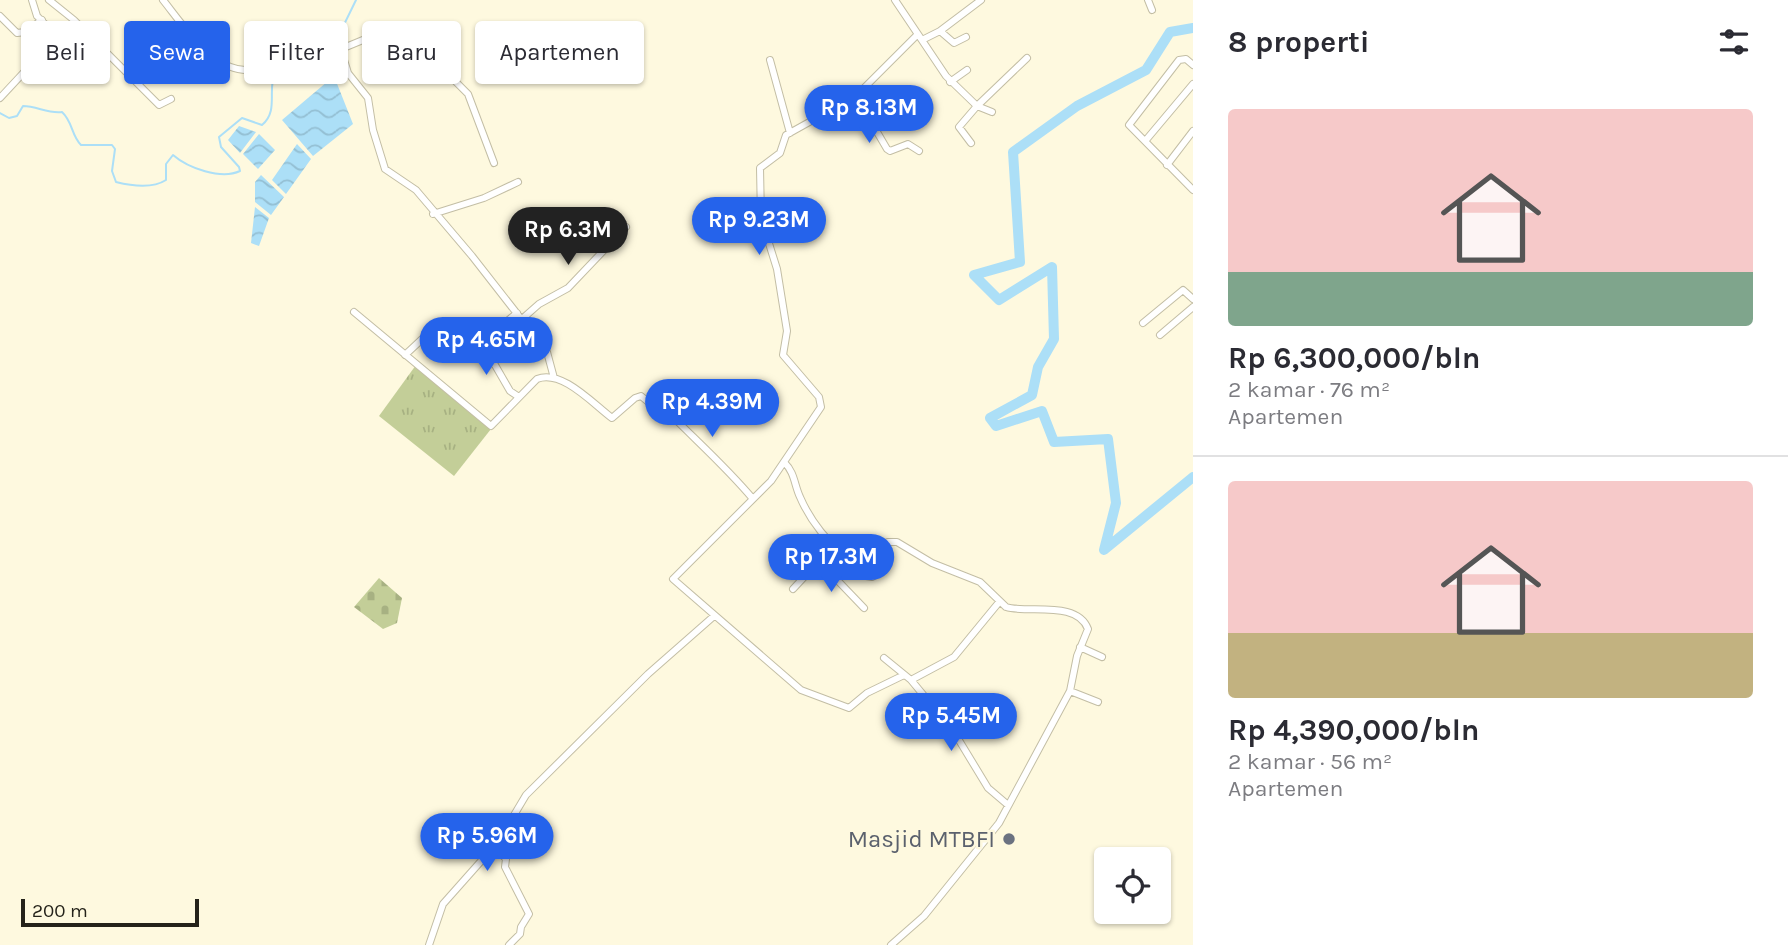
<!DOCTYPE html>
<html lang="id">
<head>
<meta charset="utf-8">
<style>
	body { margin:0; font-family:Karla,sans-serif; background:#f7f7f7; color:#2b2b33; height:100vh; display:flex; flex-direction:column; font-size:26px; white-space:nowrap }
	* { box-sizing:border-box; margin:0 }
	p { font-size:23px; color:#7c7c81 }
	.icon { flex:none; width:38px; height:38px; fill:none; stroke:currentColor; stroke-width:2; stroke-linecap:round; stroke-linejoin:round }
	.map { position:relative; flex:1; overflow:hidden }
	.panel { display:flex; flex-direction:column; background:#fff; width:595px }
	.panel>* { flex:none }
	.guide { position:absolute; left:21px; top:21px; width:665px; height:63px; display:flex; gap:14px }
	.controls { position:absolute; left:1094px; top:847px; display:grid; gap:14px }
	.controls a { display:grid; place-items:center; width:77px; height:77px; border-radius:7px; background:#fff; box-shadow:0 2px 5px #0004; font-size:35px }
	.scale { position:absolute; left:21px; bottom:18px; width:178px; box-sizing:border-box; padding-left:7px; border:4px solid #25231a; border-top:0; font-size:19px; line-height:24px; white-space:nowrap; color:#25231a; -webkit-text-stroke:5px #fef9df; paint-order:stroke }
	.price { position:absolute; translate:-50% -60px; padding:0 16px; border-radius:24px; background:#2563eb; color:#fff; font-size:23px; line-height:46px; filter:drop-shadow(0 2px 4px #0008) }
	.price::after { content:''; position:absolute; left:50%; top:42px; width:21px; height:16px; margin-left:-10px; background:inherit; clip-path:polygon(0 0,100% 0,50% 100%) }
	.price.on { background:#222; color:#fff }
	ul { padding:0; list-style:none }
	li { display:grid; align-content:center; gap:14px; height:371px; padding:0 35px }
	li+li { border-top:2px solid #e1e1e2 }
	li span { display:grid; place-items:center; height:217px; border-radius:7px; color:#555 }
	li>.icon { margin-inline-start:auto }
	span .icon { width:126px; height:126px; fill:#fffc; stroke-width:1 }
	li b { font-size:30px }
	h2 { display:flex; justify-content:space-between; align-items:center; height:84px; padding:0 35px; font-size:30px }
	.tag { padding:0 24px; border-radius:7px; background:#fff; box-shadow:0 2px 5px #0004; font-size:24px; line-height:63px }
	.tag.on { background:#2563eb; color:#fff }
	main { display:flex; flex:1; min-height:0 }
	.map>svg:first-child { display:block }
	.grass { fill:url(#grass-tufts) }
	.cemetery { fill:url(#cemetery-stones) }
	.water { fill:url(#water-waves) }
	.lines { fill:none; stroke-linecap:round; stroke-linejoin:round }
	.stream { stroke:#acdff7; stroke-width:2 }
	.river { stroke:#acdff7; stroke-width:10 }
	.street-casing { stroke:#c3bea5; stroke-width:8 }
	.street { stroke:#fff; stroke-width:6 }
	.worship-dot { fill:#6b7280; stroke:#fef9df; stroke-width:2.5 }
	.labels { text-anchor:middle; dominant-baseline:central; stroke-width:5; stroke-linejoin:round; paint-order:stroke }
	.worship-label { font-size:24px; fill:#5b616d; stroke:#fef9df; text-anchor:end }
</style>
</head>
<body>
<main>
<div class="map">
<svg width="1193" height="945" viewBox="0 0 1193 945">
	<defs>
		<pattern id="grass-tufts" width="24" height="20" patternUnits="userSpaceOnUse" patternTransform="scale(1.75)"><rect width="24" height="20" fill="#c3ce98"/><path d="M3 7l-1-3M5 7V3M7 7l1-3M15 17l-1-3M17 17v-4M19 17l1-3" fill="none" stroke="#a7b182"/></pattern>
		<pattern id="cemetery-stones" width="16" height="16" patternUnits="userSpaceOnUse" patternTransform="scale(1.75)"><rect width="16" height="16" fill="#c3ce98"/><path d="M2 7V4a2 2 0 0 1 4 0v3zM10 15v-3a2 2 0 0 1 4 0v3z" fill="#a7b182"/></pattern>
		<pattern id="water-waves" width="16" height="10" patternUnits="userSpaceOnUse" patternTransform="scale(1.75)"><rect width="16" height="10" fill="#acdff7"/><path d="M0 5q4-4 8 0t8 0" fill="none" stroke="#94bfd3"/></pattern>
	</defs>
	<rect width="100%" height="100%" fill="#fef9df"/>
	<path class="grass" d="M416,365L491,429L454,476L379,416Z"/>
	<path class="cemetery" d="M379,578L402,598L397,623L383,629L354,607Z"/>
	<path class="water" d="M334,76L353,124L313,156L282,120Z
		M239,126L256,132L240,153L228,140Z
		M259,134L275,150L258,169L243,154Z
		M297,144L311,159L286,194L272,180Z
		M261,175L284,197L271,215L255,202V182Z
		M255,207L269,218L259,246L251,243Z"/>
	<g class="lines">
		<path class="stream" d="M0,113L9,118L17,116L23,106C37,106 48,114 62,112C73,122 71,135 81,145H112L115,149L112,171L116,182C132,186 152,189 166,180V164L173,155C188,168 221,180 240,171L239,167L221,147L219,137L242,118L262,125C279,111 267,90 275,72L307,59L337,39L356,0"/>
		<path class="river" d="M1193,28L1170,32L1146,70L1077,106L1013,152L1020,262L974,275L999,300L1052,267L1054,339L1038,367L1032,395L990,418L996,426L1042,411L1054,442L1108,439L1116,503L1104,550L1193,477"/>
		<defs>
			<path id="street" d="M49,0L74,20L159,105L171,99
				M163,0C184,26 219,82 260,68C282,60 302,45 325,39L332,40L340,47L348,73L368,98L373,130L385,169L416,190L472,256L547,352L554,378
				M895,0L946,76L977,106L959,127L971,143
				M1148,0L1152,10
				M0,16L17,33L25,32L42,20
				M940,31L981,0
				M922,40L940,31L954,43L966,37
				M341,49L392,28H404L414,33L432,49L446,72L468,94L494,163
				M770,60L790,133
				M1193,65L1186,59L1179,60L1129,125L1193,190
				M950,82L967,70
				M856,96L887,149L890,151L908,144L919,151
				M0,98L54,40V33L37,16L32,0
				M992,112L977,106L1027,58
				M1146,140L1193,84
				M1167,165L1193,131
				M433,214L484,198L518,182
				M354,312L491,426L537,379C562,369 593,404 612,418L635,398L641,396L664,415L672,416C700,444 728,469 753,499
				M522,319L539,304L568,288L626,227
				M1143,323L1183,290L1193,299
				M1160,335L1193,307
				M465,339L495,365L510,391L519,397
				M405,355L435,327L465,339L494,332L517,313
				M784,462C795,473 794,484 800,497C809,518 830,549 851,556L888,542H897L932,563L980,582L1006,607C1029,614 1077,600 1088,629L1077,656L1070,691
				M854,555L851,567L854,574L872,577L879,573
				M818,560L864,608
				M793,589L833,546
				M1080,647L1102,657
				M884,658L911,680L954,657L1000,601
				M904,675L867,693L849,708L801,690L673,579L771,481L821,407L819,397L783,355L787,331L777,269L761,218L760,168L780,153L786,135L856,96L917,35
				M911,680L954,732L988,788L1008,805
				M494,847L506,859L505,867L529,914L521,927L520,934L509,945
				M429,945L443,904L498,842L526,795L648,674L714,616
				M891,945L924,916L999,823L1070,691L1098,702"/>
		</defs>
		<use href="#street" class="street-casing"/>
		<use href="#street" class="street"/>
	</g>
	<circle class="worship-dot" cx="1009" cy="839" r="7"/>
	<g class="labels">
		<g class="worship-label">
			<text x="995" y="839">Masjid MTBFI</text>
		</g>
	</g>
</svg>
<div class="controls">
<a><svg class="icon" aria-label="locate" viewBox="0 0 24 24"><circle cx="12" cy="12" r="6"/><path d="M12 2v4M12 18v4M2 12h4M18 12h4"/></svg></a>
</div>
<div class="scale">200 m</div>
<b class="price" style="left:869px;top:145px">Rp 8.13M</b>
<b class="price" style="left:759px;top:257px">Rp 9.23M</b>
<b class="price on" style="left:568px;top:267px">Rp 6.3M</b>
<b class="price" style="left:486px;top:377px">Rp 4.65M</b>
<b class="price" style="left:712px;top:439px">Rp 4.39M</b>
<b class="price" style="left:831px;top:594px">Rp 17.3M</b>
<b class="price" style="left:951px;top:753px">Rp 5.45M</b>
<b class="price" style="left:487px;top:873px">Rp 5.96M</b>
<div class="guide">
<a class="tag">Beli</a>
<a class="tag on">Sewa</a>
<a class="tag">Filter</a>
<a class="tag">Baru</a>
<a class="tag">Apartemen</a>
</div>
</div>
<section class="panel">
<h2>8 properti<svg class="icon" aria-label="filters" viewBox="0 0 24 24"><path d="M4 7h16M4 17h16"/><circle cx="9" cy="7" r="2"/><circle cx="15" cy="17" r="2"/></svg></h2>
<ul>
<li><span style="background:linear-gradient(#f6c9c9 75%,#7fa58c 0)"><svg class="icon" aria-label="home" viewBox="0 0 24 24"><path d="M3 11l9-7 9 7M6 9v11h12V9"/></svg></span><div><b>Rp 6,300,000/bln</b><p>2 kamar · 76 m²</p><p>Apartemen</p></div></li>
<li><span style="background:linear-gradient(#f6c9c9 70%,#c2b280 0)"><svg class="icon" aria-label="home" viewBox="0 0 24 24"><path d="M3 11l9-7 9 7M6 9v11h12V9"/></svg></span><div><b>Rp 4,390,000/bln</b><p>2 kamar · 56 m²</p><p>Apartemen</p></div></li>
</ul>
</section>
</main>
</body>
</html>
